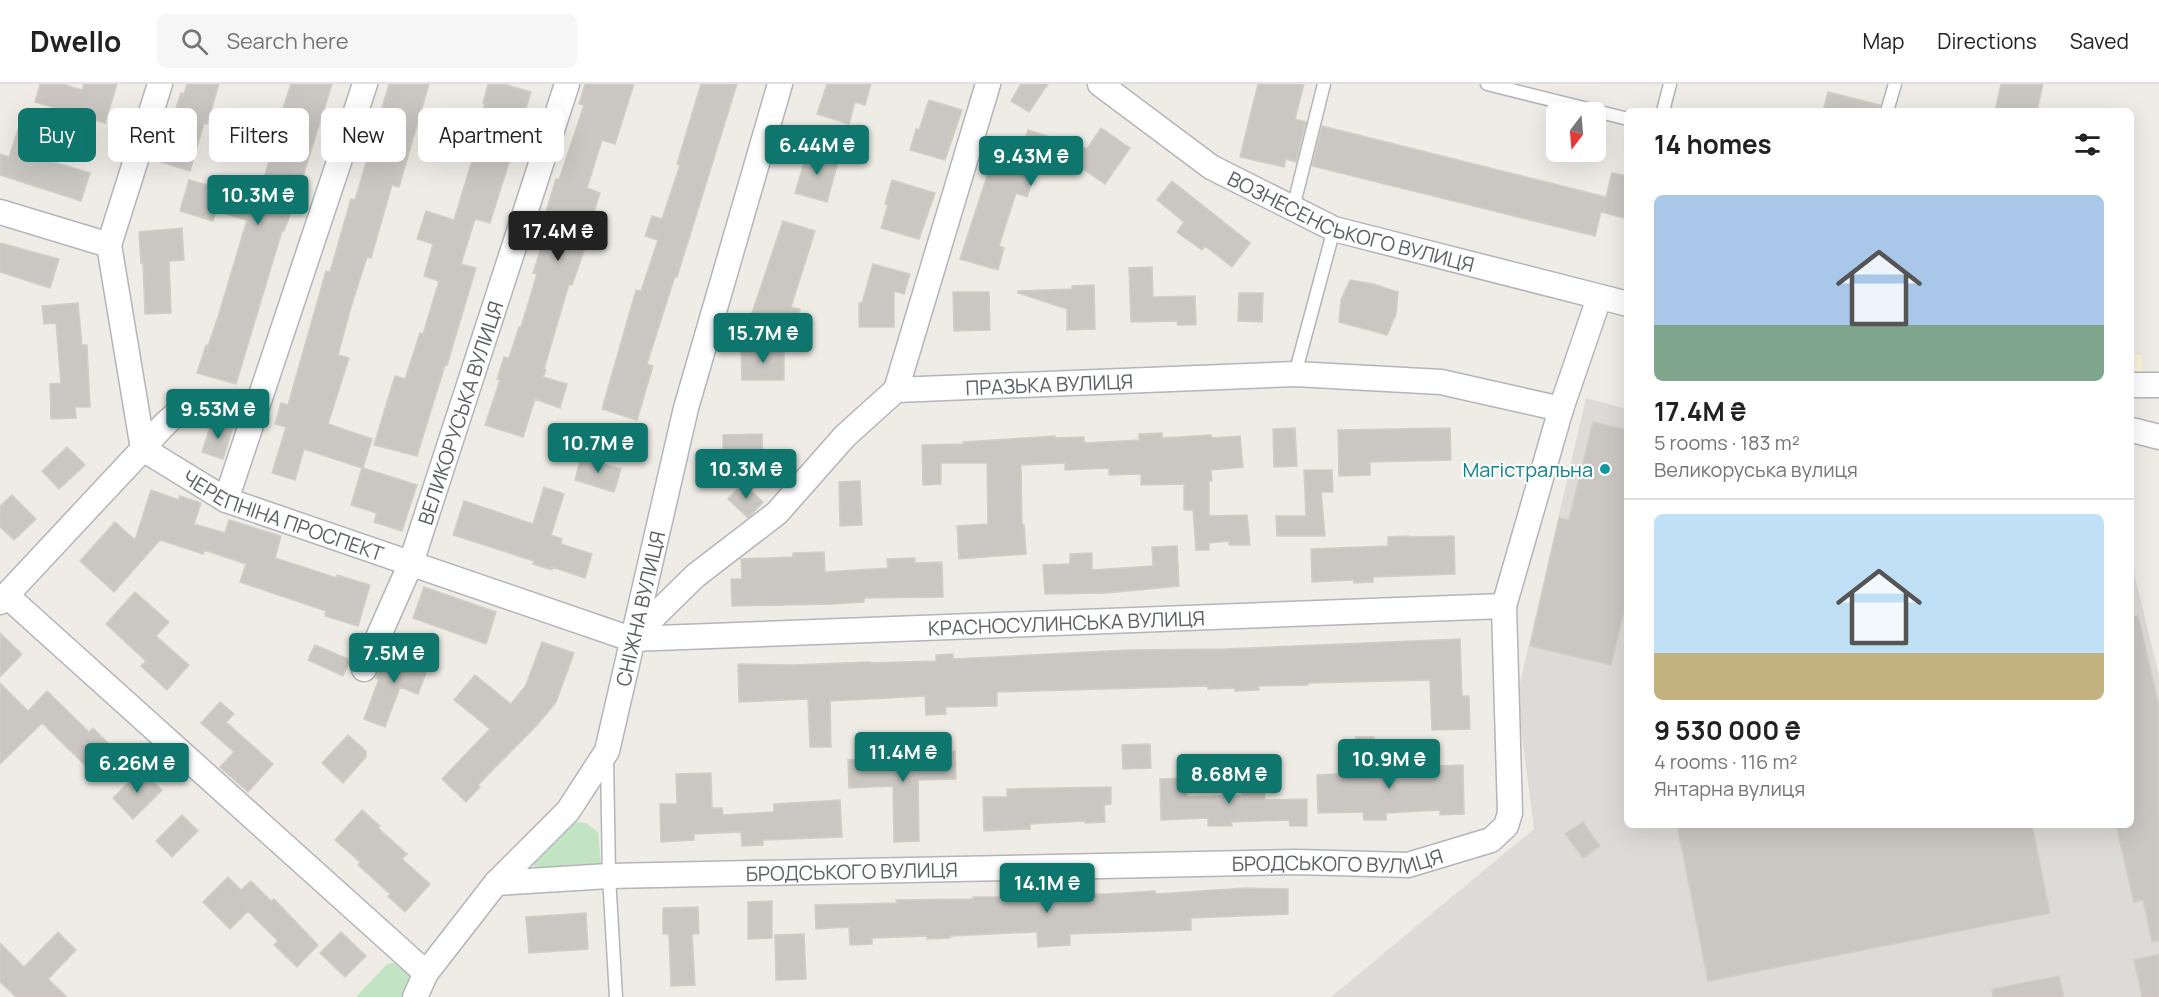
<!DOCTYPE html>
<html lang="en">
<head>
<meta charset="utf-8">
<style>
	body { margin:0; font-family:Manrope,sans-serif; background:#f6f6f6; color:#222; height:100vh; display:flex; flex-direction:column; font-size:22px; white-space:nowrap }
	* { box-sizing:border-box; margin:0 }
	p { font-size:20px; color:#767676 }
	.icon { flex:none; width:33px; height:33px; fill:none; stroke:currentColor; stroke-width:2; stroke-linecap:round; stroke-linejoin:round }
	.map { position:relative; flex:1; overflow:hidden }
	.side { position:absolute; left:1624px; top:24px; width:510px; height:720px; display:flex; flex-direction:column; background:#fff; border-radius:9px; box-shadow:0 6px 24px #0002 }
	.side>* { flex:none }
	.guide { position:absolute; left:18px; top:24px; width:570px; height:54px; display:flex; gap:12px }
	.needle { width:39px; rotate:196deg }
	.tools { position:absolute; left:1546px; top:18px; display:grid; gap:12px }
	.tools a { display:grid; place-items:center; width:60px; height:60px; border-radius:9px; background:#fff; box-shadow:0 6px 24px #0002; font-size:30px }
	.price { position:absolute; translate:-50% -51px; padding:0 14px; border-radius:6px; background:#0f766e; color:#fff; font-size:20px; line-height:39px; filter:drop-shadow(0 2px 3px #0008) }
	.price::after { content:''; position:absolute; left:50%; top:36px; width:18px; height:14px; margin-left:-9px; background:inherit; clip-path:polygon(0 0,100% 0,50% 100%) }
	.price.current { background:#222; color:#fff }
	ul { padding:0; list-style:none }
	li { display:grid; align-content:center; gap:12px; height:318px; padding:0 30px }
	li+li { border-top:2px solid #e0e0e0 }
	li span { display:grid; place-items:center; height:186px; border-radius:9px; color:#555 }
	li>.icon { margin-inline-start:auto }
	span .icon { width:108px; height:108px; fill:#fffc; stroke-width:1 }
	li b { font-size:26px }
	h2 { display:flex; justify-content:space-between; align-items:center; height:72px; padding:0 30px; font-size:26px }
	.chip { padding:0 21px; border-radius:9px; background:#fff; box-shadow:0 6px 24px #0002; font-size:21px; line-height:54px }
	.chip.current { background:#0f766e; color:#fff }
	header { display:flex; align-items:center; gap:36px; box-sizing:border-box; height:84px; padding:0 30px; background:#fff; border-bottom:2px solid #e0e0e0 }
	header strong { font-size:28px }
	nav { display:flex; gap:33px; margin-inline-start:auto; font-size:21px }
	.search { width:420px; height:54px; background:#f6f6f6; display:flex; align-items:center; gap:15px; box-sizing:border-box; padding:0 21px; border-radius:9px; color:#767676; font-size:22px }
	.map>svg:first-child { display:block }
	.commercial { fill:#fcf4dc }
	.industrial { fill:#dddbd7 }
	.green { fill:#c3e4c2 }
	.building { fill:#cac7c2; stroke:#d2cec3; stroke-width:1.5 }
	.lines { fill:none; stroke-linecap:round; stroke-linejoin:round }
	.lane-casing { stroke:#b2b5b9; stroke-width:15 }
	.street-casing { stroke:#b2b5b9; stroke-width:27 }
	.lane { stroke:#fff; stroke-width:12 }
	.street { stroke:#fff; stroke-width:24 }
	.culture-dot { fill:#0f9aa8; stroke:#fff; stroke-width:2 }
	.labels { text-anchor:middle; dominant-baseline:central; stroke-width:4.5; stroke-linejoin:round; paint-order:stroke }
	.street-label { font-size:20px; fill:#5c6064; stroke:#fff }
	.culture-label { font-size:20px; fill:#0d838f; stroke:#fff; text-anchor:end }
</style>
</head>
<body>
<header>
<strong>Dwello</strong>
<div class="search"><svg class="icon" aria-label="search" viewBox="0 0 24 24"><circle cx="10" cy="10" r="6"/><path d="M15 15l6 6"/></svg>Search here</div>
<nav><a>Map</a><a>Directions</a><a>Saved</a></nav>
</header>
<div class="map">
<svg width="2159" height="913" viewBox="0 0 2159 913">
	<rect width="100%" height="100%" fill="#eeece5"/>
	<path class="commercial" d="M2132,271H2142L2143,289L2132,290Z"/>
	<path class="industrial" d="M1586,314L1627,325L1628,741H2132V481L2159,592V913H1331L1534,745L1517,612Z"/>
	<path class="green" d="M579,738L586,739L598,748L601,779L599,783L537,785L533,780L536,774L567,741Z
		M401,878L413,886L408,913H356L387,880Z"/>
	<path class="building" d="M40,0H63L82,6L84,0H117L105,39L35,18Z
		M187,0H219L207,40L204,39L190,87L158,77L181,9L184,10Z
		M291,0H332L294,121L284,147H282L236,300L197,289L206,261L208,262L218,233L247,136L216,127L213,137L180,127L189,96L258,115L272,67L269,66Z
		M389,0H429L399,103L392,101L371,174L367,173L351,223L338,271L349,274L328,340L372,355L363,384L417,401L402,447L374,438L377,429L351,421L362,384L304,365L295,396L272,389L286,343L275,340L281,319L288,321L326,187L330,188L351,115L355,116Z
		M488,0H504L531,8L490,139L475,135L461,180L476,184L447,281H445L417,372L374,361L395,292L405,295L420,249L423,250L439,197L424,192L433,160L417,155L426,127L454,136L478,57L474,56L485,19H483Z
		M585,0H634L615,60L602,56L587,104L600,109L591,137L594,138L572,201L569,200L544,285L546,286L543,293L567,300L560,324L535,315L523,353L485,341L500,296L497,295L504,273L509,274L519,243H521L537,190L533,189L546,149L540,147L556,95L559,96L584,21L579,20Z
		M701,0H737L677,193L675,192L647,280L653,282L637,336L602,325L636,206L641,207L658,156L645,152L652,132L662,135L680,81L677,80Z
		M827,0H871L865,21L855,18L849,40L817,30Z
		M1021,0H1048L1029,28L1011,17Z
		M1258,0H1304L1295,35L1306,38L1296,78L1286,75L1284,83L1240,73Z
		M2001,0H2043L2037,27H1995Z
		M1828,8L1880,21L1879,27H1823Z
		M929,16L962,26L945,76L910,66L916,45L919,46Z
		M23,31L42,37L30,71L90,89L81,117L0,91V70L9,73Z
		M1322,42L1606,113L1612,89L1628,92V135L1601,128L1595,152L1312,82Z
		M1101,44L1130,64L1105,100L1061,70L1056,87L1038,81L1027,113L1016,109L999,162L1004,164L998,186L960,175L992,77L1016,85L1028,46L1087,65Z
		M808,66L839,74L827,118L795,109Z
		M892,96L935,109L919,155L881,144L888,121L885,120Z
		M1172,97L1250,159L1232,183L1205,162L1202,166L1177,148L1184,138L1157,116Z
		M783,137L815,147L791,223L800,225L793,248L750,235Z
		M182,144L184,176L169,177L171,229L145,230L143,179H141L139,148Z
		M0,159L59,175L50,204L0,188Z
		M873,180L910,190L904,210L894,207V243H859V219H862Z
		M1152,183L1153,213L1195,212L1196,241H1178L1177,237L1131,238L1129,184Z
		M1350,196L1373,200L1398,208L1396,230L1387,251L1339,238L1341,216Z
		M1094,201L1095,245L1067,246V225L1018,209V207L1072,205V202Z
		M953,208H989L990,246L954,247Z
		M1239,209H1263L1262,238L1238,237Z
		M78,219L82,261H87L90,323H75L76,334L51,335L50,300L61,299L56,239L44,240L42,222Z
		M741,265H784V296H742Z
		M212,337L233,343L223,375L202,368Z
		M1593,338L1628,346V510L1611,581L1530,562L1559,434L1569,436Z
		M1295,344L1297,382L1274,383L1273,345Z
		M1450,344L1451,376L1370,378V391L1339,392L1338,346Z
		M1162,349V354L1211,351L1212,354L1240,352L1243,383L1211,386L1212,397H1209V432L1247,431L1250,461H1229V457L1209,459V466H1196L1193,426H1184V400L1141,401V390L1109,391V384L1065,386V379L1021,381L1022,441H1024L1026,470L959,475L957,442L988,440L987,379H941V400L923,401L922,361L963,360V358L1055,352V354L1084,353V359L1139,356V350Z
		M762,350L763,380L723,381V351Z
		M67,363L85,381L59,405L42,387Z
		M581,373L621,385L614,408L575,396Z
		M1304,386H1332L1333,408H1321L1325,452H1277L1276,432H1306Z
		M860,397L862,441L840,442L839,398Z
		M743,399L763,418L748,434L728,415Z
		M544,403L564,410L551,451L562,455L561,460L592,470L585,494L552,483V486L533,480L534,477L453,451L464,417L533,440Z
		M151,406L179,416L180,412L201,419L194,440L225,449L229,436L281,452L275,474L337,494V491L370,501L358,542L325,532L326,527L240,498L246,480L204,466L203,470L160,456L114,508L80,477L115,438L135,456Z
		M12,411L36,435L14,456L0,443V422Z
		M1409,452V453L1454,452L1455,490L1373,493V498L1354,499V496L1312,498L1311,465L1388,462V453Z
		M1177,462L1179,502L1106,509L1045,510L1043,481L1070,480V470L1092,469V486L1153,482L1152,463Z
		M824,468L825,488L888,484L887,475L915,474V479L942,478L943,513L864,514V518L831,520L732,522L731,495H742L741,475L793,473V469Z
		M424,503L496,528L486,560L413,534Z
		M135,508L169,538L156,552L189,581L167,606L141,582L146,577L106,540Z
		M2138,532L2159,622V857L2152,858L2143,816L2134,818L2116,741H2132V533Z
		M0,549L22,570L0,593Z
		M1460,555L1462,612H1469L1470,645L1432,646L1430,596L1308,599V601L1258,602L1259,606L1235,607V604L1208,605V602L997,608V622L945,623L946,630L926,631L925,612L830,617L831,663H810L808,615L739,618L738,580L792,581L870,578V579L936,577V571L953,570V575L1127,566L1226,565Z
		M542,558L574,569L556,618L538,640L478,701L480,703L466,718L442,695L490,645L454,616L475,591L511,620L526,601Z
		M315,561L350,576L343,592L308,576Z
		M388,565L429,581L418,610L400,603L385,643L364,635L379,595L376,594Z
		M0,599L28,627L47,607L89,648L93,644L115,666L92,688L42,639L0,680Z
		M220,618L234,630L226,638L273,680L248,708L220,683L234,668L201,639Z
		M348,651L366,667V673L343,699L322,679Z
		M1356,653H1374L1375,695L1438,693V682L1463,681L1464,730L1440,731V726L1386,729V736H1364L1363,728L1318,729L1317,691L1356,689Z
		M1150,660L1151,684L1123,685L1122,661Z
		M955,667L956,695L918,696L919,757L894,758L893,702L849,704L848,676L889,674L888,670Z
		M141,686L162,706L133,735L113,714Z
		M711,689L712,724H722L723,731L774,728V720L840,716L842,753L763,756V761L742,762L741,748L694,750V756L661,758L660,720H677L676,690Z
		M1186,694L1187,713L1242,711L1241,696L1264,695L1265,716L1307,715V742H1290L1289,736L1231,738L1232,742H1208V734L1161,736L1160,695Z
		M1111,703V720L1104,721L1105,738L1085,739V737L1030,740V745L984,747L983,713H1007V705Z
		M362,726L380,742L378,744L407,770L402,775L430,800L405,828L388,812L390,810L358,781L360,778L335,756Z
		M182,731L198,747L172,773L156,757Z
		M1583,738L1600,762L1583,774L1565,750Z
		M1677,741H2032L2050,829L1708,897Z
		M228,793L241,806L251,797L271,817L274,815L318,861L297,883L274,861L278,857L248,827L230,845L203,818Z
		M1245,804L1288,805V830L1191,834V846L1070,850V861L1038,863L1037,848L950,852V854L927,855V852L872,854V860L850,861L849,843L816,845L815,821L897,819L896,816L973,815V813H1003V810H1107L1155,807L1156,810Z
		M772,817V854L748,855V818Z
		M698,823L699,850H692L695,901L671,902L669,850H663V824Z
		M586,829L588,865L529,869L526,833Z
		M58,848L76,866L48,895L67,913H16L0,898V859L24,883Z
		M341,848L366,872L345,893L320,869Z
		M804,850L806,895L776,896L775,851Z
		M2159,870V913H2142L2134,876Z
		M2059,892L2064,913H1993L1992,905Z"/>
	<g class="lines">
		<defs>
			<path id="lane" d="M1487,0L1628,35
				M1663,27L1670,0
				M1887,27L1895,0
				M1293,124L1324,0
				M1295,290L1334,145
				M607,674L609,792L616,913"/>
			<g id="street">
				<path id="s1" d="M1100,0L1211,83L1334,145L1628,220"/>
				<path id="s2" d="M0,128L109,161L143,365L226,416L631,555L1504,522"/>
				<path d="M109,161L160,0"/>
				<path d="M2132,301H2159"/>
				<path d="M896,306L988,0"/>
				<path d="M2132,346L2159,353"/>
				<path d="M226,416L365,0"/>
				<path d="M7,512L426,889"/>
				<path d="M0,518L143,365C185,313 192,318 254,331"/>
				<path id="s3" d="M631,555L695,492L777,429L845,352L896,306L1295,290L1441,298L1561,325"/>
				<path id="s4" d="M364,585L411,479L567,0"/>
				<path id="s5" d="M496,799L609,792L1297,778L1408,781L1491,756L1506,742L1510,729L1504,522L1561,325L1599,214"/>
				<path id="s6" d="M415,913L426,889L496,799L568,727L607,667L686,324L780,0"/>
			</g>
		</defs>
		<use href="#lane" class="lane-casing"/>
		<use href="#street" class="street-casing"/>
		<use href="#lane" class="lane"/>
		<use href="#street" class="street"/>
	</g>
	<circle class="culture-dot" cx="1605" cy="385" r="6"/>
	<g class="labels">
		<g class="street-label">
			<text stroke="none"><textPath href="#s1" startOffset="290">ВОЗНЕСЕНСЬКОГО ВУЛИЦЯ</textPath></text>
			<text stroke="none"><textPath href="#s3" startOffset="518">ПРАЗЬКА ВУЛИЦЯ</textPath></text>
			<text stroke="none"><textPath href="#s4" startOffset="274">ВЕЛИКОРУСЬКА ВУЛИЦЯ</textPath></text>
			<text stroke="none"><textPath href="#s2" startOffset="477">ЧЕРЕПНІНА ПРОСПЕКТ</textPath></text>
			<text stroke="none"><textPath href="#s6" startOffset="460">СНІЖНА ВУЛИЦЯ</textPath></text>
			<text stroke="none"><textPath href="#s2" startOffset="1282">КРАСНОСУЛИНСЬКА ВУЛИЦЯ</textPath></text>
			<text stroke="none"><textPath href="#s5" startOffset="842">БРОДСЬКОГО ВУЛИЦЯ</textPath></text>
			<text stroke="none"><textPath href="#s5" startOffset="356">БРОДСЬКОГО ВУЛИЦЯ</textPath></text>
		</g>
		<g class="culture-label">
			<text x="1593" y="385">Магістральна</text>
		</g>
	</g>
</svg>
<div class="tools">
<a><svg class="needle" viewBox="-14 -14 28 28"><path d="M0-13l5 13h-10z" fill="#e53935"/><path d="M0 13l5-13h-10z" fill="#767676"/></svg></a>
</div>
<b class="price" style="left:817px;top:92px">6.44M ₴</b>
<b class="price" style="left:1031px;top:103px">9.43M ₴</b>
<b class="price" style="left:258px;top:142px">10.3M ₴</b>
<b class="price current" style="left:558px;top:178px">17.4M ₴</b>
<b class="price" style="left:763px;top:280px">15.7M ₴</b>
<b class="price" style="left:218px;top:356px">9.53M ₴</b>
<b class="price" style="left:598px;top:390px">10.7M ₴</b>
<b class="price" style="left:746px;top:416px">10.3M ₴</b>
<b class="price" style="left:394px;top:600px">7.5M ₴</b>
<b class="price" style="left:903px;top:699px">11.4M ₴</b>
<b class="price" style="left:1389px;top:706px">10.9M ₴</b>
<b class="price" style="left:137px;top:710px">6.26M ₴</b>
<b class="price" style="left:1229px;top:721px">8.68M ₴</b>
<b class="price" style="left:1047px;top:830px">14.1M ₴</b>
<div class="guide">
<a class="chip current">Buy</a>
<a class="chip">Rent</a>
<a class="chip">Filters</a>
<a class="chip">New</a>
<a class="chip">Apartment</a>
</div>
<section class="side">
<h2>14 homes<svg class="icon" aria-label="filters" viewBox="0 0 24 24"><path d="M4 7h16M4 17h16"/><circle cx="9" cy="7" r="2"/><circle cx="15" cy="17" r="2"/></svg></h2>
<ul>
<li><span style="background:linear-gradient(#a9c7e8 70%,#7fa58c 0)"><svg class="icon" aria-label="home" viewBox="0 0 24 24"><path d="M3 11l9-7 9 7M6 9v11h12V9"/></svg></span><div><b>17.4M ₴</b><p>5 rooms · 183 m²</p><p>Великоруська вулиця</p></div></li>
<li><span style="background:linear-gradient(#bfe0f5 75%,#c2b280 0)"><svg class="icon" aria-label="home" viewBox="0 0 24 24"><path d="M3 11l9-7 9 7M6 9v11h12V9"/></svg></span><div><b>9 530 000 ₴</b><p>4 rooms · 116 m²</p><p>Янтарна вулиця</p></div></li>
</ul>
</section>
</div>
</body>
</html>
